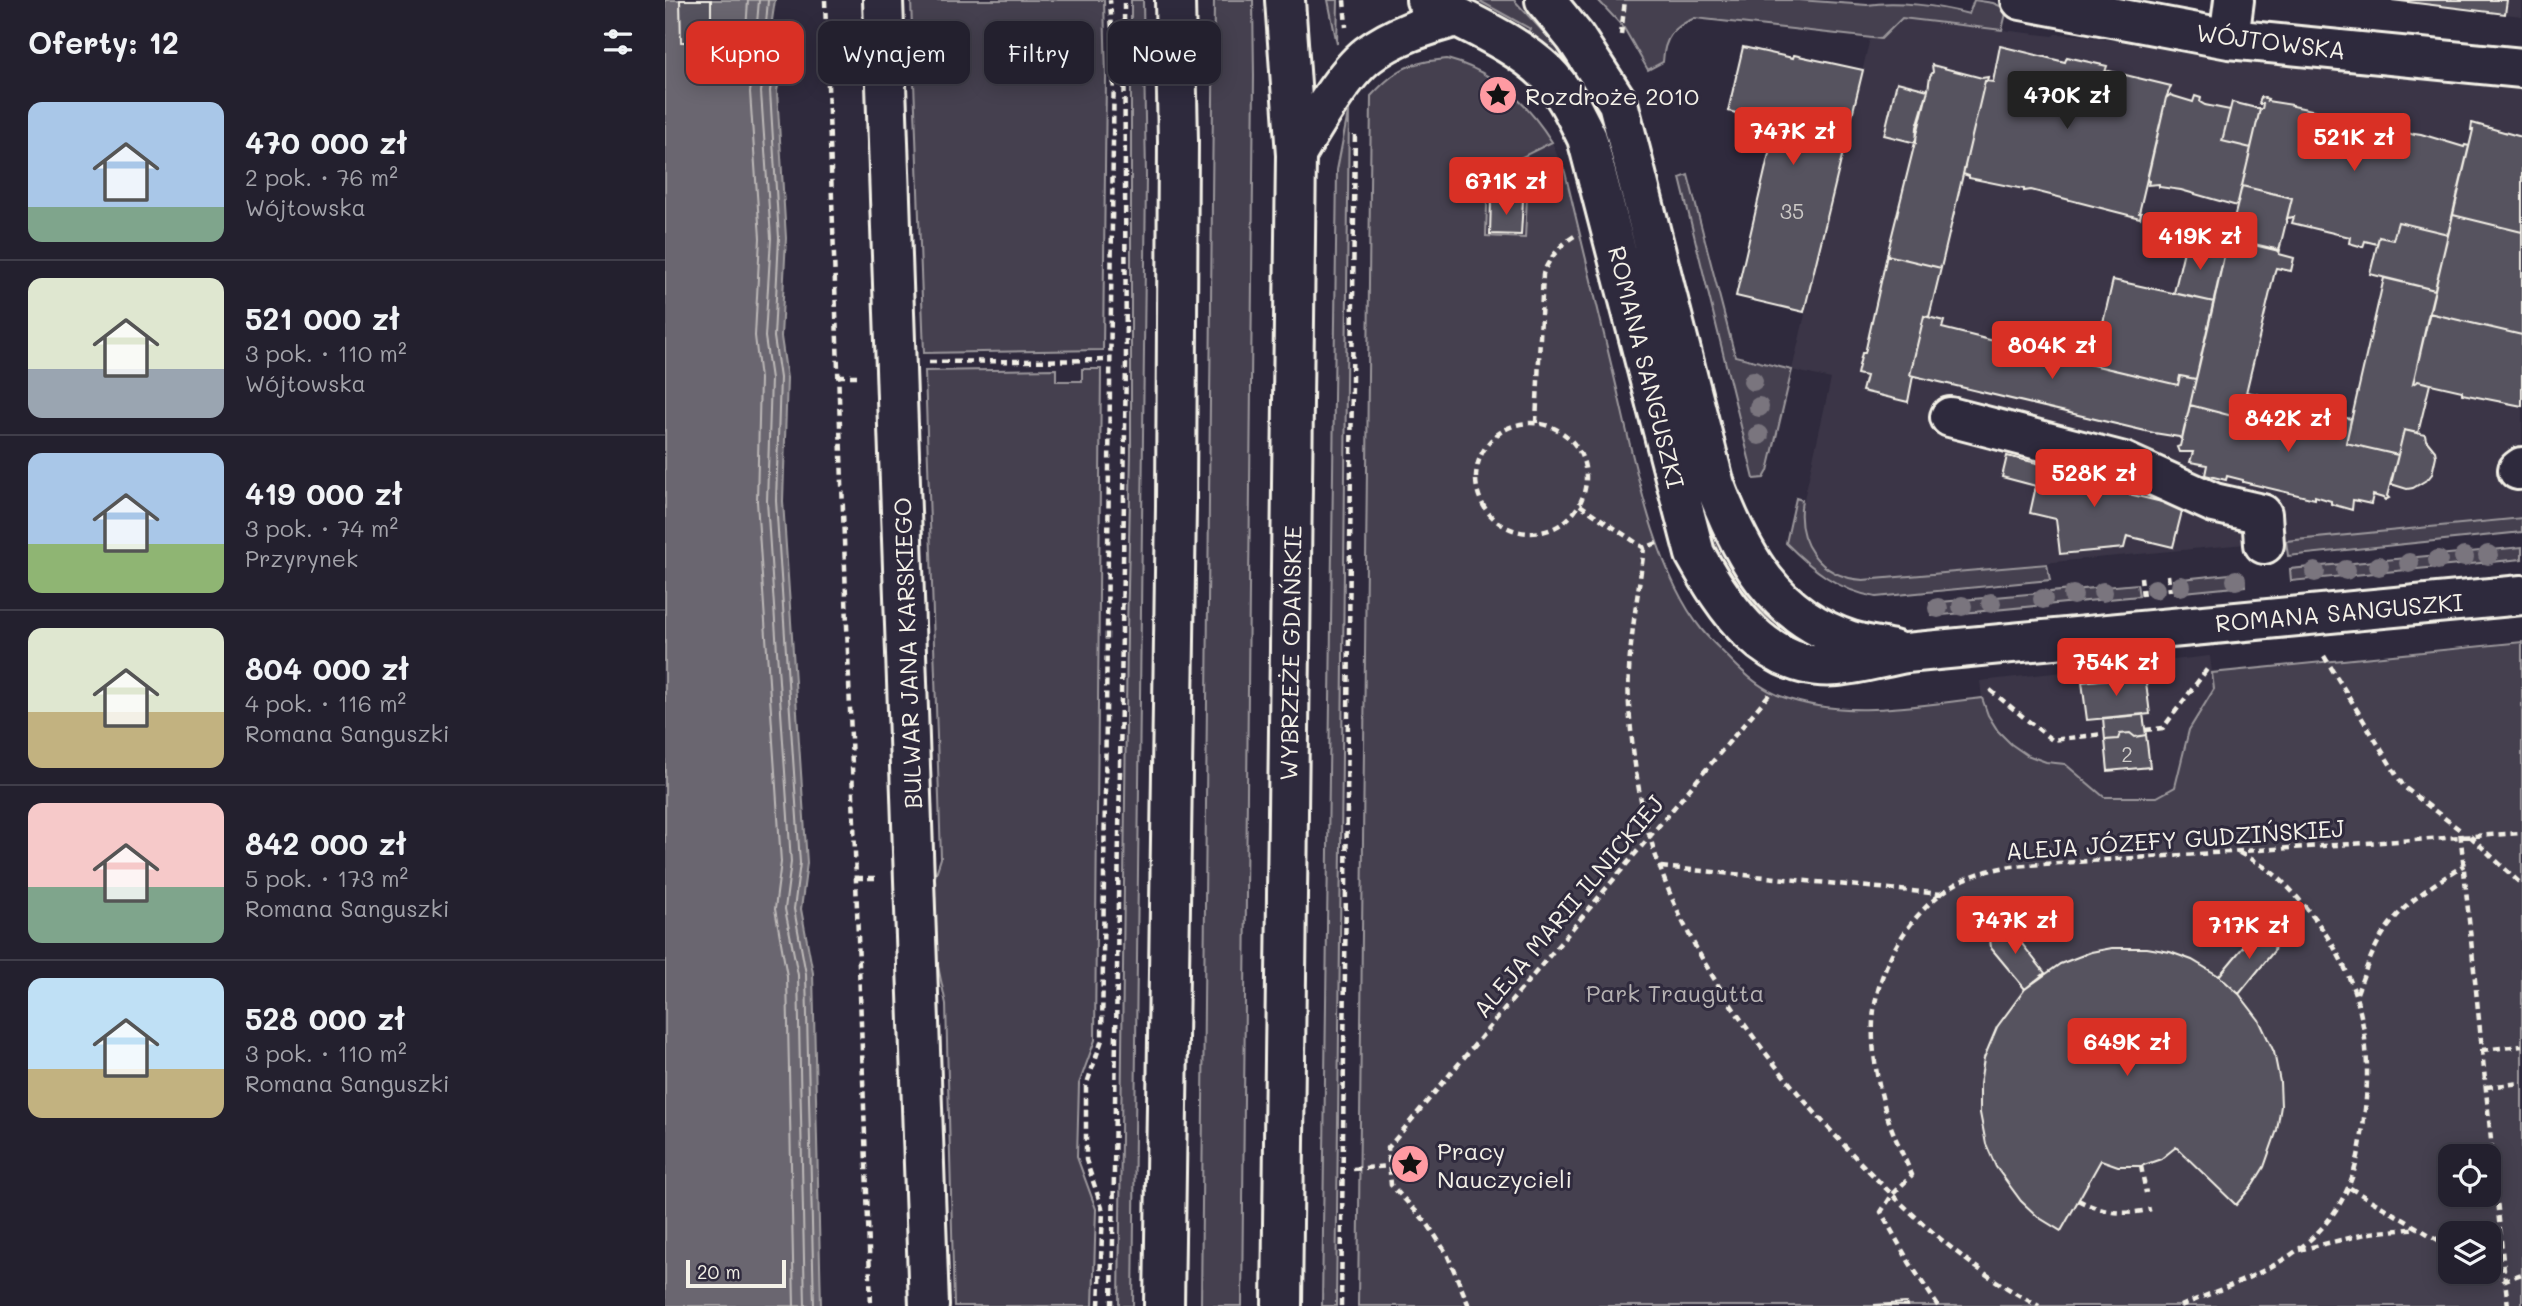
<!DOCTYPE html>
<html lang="pl">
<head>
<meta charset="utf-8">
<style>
	body { margin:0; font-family:Mali,sans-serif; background:#2b2836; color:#f1f3f6; height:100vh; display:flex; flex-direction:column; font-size:26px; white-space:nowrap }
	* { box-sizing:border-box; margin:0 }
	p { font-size:23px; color:#a3a3aa }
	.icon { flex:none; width:38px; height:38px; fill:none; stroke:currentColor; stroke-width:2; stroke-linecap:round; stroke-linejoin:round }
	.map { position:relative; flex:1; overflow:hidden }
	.sheet { display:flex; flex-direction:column; background:#23202e; width:665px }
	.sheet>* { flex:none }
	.guide { position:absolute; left:21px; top:21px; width:665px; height:63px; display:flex; gap:14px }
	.tools { position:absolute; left:1773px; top:1144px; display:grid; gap:14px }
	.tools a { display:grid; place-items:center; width:63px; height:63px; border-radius:14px; background:#23202e; box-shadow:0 4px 18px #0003,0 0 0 2px #403e4a; font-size:35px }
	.scale { position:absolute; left:21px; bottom:18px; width:100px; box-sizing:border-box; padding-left:7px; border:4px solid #f4f1e8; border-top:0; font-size:19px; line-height:24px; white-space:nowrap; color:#f4f1e8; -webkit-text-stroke:5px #2f2a3d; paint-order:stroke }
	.price { position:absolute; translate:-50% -60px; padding:0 16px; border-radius:7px; background:#d93025; color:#fff; font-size:23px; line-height:46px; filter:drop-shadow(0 2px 4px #0008) }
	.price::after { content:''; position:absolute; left:50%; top:42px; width:21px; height:16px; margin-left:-10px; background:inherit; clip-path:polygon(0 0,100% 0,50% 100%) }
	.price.on { background:#222; color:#fff }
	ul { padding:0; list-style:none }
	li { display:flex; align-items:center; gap:21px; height:175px; padding:0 28px }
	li+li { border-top:2px solid #403e4a }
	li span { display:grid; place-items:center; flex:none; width:196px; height:140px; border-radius:14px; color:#555 }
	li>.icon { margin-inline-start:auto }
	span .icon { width:84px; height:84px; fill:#fffc; stroke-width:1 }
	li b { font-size:30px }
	h2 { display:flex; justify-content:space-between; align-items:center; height:84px; padding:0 28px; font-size:30px }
	.pill { padding:0 24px; border-radius:14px; background:#23202e; box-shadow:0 4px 18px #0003,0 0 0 2px #403e4a; font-size:24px; line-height:63px }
	.pill.on { background:#d93025; color:#fff }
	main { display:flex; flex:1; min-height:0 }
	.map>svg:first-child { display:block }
	.built { fill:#3b3647 }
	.green { fill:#454050; stroke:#9c989c; stroke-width:2; fill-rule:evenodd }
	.water { fill:#6a6670; stroke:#a19ea0; stroke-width:2 }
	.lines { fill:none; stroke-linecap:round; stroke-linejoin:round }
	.shore { stroke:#bdb9b8; stroke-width:2 }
	.building { fill:#56525f; stroke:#f4f1e8; stroke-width:2 }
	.minor-casing { stroke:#f4f1e8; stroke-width:44 }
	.major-casing { stroke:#f4f1e8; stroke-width:44 }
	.path { stroke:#f4f1e8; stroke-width:4.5; stroke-dasharray:7 5; stroke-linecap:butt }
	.minor { stroke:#2f2a3d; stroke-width:38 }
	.major { stroke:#2f2a3d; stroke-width:38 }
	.tree { fill:#7a757e }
	.labels { text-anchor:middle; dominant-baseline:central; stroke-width:6; stroke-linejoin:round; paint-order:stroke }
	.number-label { font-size:21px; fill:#ccc9c6 }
	.street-label { font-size:24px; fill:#f4f1e8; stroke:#2f2a3d }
	.poi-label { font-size:24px; fill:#f4f1e8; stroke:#2f2a3d; text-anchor:start }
	.park-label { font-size:24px; fill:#b7b3b3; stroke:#2f2a3d }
</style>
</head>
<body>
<main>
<section class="sheet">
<h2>Oferty: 12<svg class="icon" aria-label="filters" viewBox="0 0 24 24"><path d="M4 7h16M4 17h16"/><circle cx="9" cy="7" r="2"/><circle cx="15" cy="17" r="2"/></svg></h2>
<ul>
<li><span style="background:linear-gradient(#a9c7e8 75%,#7fa58c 0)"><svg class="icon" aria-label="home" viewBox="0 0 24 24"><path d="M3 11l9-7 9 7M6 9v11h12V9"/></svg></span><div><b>470 000 zł</b><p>2 pok. · 76 m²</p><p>Wójtowska</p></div></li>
<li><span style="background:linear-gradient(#dfe7d0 65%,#9aa5b1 0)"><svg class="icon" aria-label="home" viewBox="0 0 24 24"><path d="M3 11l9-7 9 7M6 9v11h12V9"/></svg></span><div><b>521 000 zł</b><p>3 pok. · 110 m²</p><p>Wójtowska</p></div></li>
<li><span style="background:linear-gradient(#a9c7e8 65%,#8fb573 0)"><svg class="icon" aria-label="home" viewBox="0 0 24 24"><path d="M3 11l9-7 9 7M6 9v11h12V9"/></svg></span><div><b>419 000 zł</b><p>3 pok. · 74 m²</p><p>Przyrynek</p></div></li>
<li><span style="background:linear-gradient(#dfe7d0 60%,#c2b280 0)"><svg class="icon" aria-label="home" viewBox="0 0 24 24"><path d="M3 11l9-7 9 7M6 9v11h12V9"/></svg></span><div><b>804 000 zł</b><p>4 pok. · 116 m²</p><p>Romana Sanguszki</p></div></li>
<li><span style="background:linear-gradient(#f6c9c9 60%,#7fa58c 0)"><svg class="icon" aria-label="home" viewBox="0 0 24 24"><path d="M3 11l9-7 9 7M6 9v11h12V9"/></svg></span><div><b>842 000 zł</b><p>5 pok. · 173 m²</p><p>Romana Sanguszki</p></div></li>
<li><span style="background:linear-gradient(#bfe0f5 65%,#c2b280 0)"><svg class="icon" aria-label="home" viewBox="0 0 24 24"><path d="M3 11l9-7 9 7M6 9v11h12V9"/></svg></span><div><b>528 000 zł</b><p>3 pok. · 110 m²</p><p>Romana Sanguszki</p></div></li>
</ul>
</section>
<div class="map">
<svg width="1857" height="1306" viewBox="0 0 1857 1306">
	<rect width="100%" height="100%" fill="#2f2a3d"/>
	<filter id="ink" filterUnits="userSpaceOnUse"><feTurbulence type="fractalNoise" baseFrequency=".0143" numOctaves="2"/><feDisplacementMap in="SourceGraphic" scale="14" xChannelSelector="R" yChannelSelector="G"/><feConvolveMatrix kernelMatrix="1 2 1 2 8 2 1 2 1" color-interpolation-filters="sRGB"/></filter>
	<g filter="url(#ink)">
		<path class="built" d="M1727,0H1857V16L1840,14Z
			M1237,18L1388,36L1390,34L1415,35L1469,44L1857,84V518L1198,580L1174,575L1157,565L1148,557L1141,543L1135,517L1166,379L1127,370L1205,38L1216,39Z
			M887,142L894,160L867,176L862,196L860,238L821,236L823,174Z
			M1545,656L1549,689L1524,730L1510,787L1493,797H1439L1400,764L1381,762L1362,755L1346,744L1333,731L1323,715L1317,698L1315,681Z"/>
		<path class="green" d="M246,0H439L441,78L438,350L259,353Z
			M466,0H478L481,176L468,1306H454L462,631L466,453Z
			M549,0H588L589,76L577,1306H536Z
			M663,0H673L672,44Z
			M813,0H849L882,36L885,34L933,95L1047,518L1150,646C1095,624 1062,577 1040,523L946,147L933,114L910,76L901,63L863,31L865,29L862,27Z
			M933,0H1134L1202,5C1231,0 1274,6 1304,14L1309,0L1328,3L1342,9L1337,30L1237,18L1216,39L1030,18C1008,27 999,38 998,62L983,70L959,28Z
			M782,59C828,71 862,102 887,142L823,174L821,236L860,238L862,196L867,176L894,160L900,172C916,239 932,306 948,372C967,450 987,568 1037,630C1045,640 1054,648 1063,657C1078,673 1097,690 1118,697C1180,720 1253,705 1317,698L1323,715L1333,731L1346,744L1362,755L1381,762L1400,764L1439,797H1492L1510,787L1524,730L1549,689L1547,673L1857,642V1306H693L706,96C732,68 745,62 782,59ZM1785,1157H1824V1195H1785ZM1785,1234H1824V1272H1785Z
			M684,108L671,1306H657L672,170Z
			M1023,175L1070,356L1127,370L1103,471L1099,478L1089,479L1015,178Z
			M391,369V381H417V369H436L430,1040L414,1084L412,1157L431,1209L428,1306H289L281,1004L267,938V886L276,858L260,371Z
			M1131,498L1137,500C1130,542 1154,577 1198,580L1382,564L1385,580L1211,597C1174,591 1147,569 1121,543Z
			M1857,518V532L1623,556L1621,541Z
			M1857,547V559L1626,581L1625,569Z
			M1574,573L1579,576L1580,586L1509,593L1508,580Z
			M1472,584L1474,596L1267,616L1265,603Z"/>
		<path class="water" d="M0,0H110L106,27V47L116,70L112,91L121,238L116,337L122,378L118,501L142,863L136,909L148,973L156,1306H0Z"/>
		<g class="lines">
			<path class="shore" d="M83,0L80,47L88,73L85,92L95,238L90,336L95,379L92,501L116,862L110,909L122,976L129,1306
				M94,0L90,47L99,72L96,92L106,238L100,337L106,379L102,501L126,862L120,909L133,975L140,1306
				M103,0L99,47L108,71L105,91L114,238L109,337L115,378L111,501L135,863L129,909L141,974L149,1306"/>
		</g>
		<path class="building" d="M15,0H46V42H16Z
			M1727,0H1842L1840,14Z
			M1335,46L1400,62L1402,57L1442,66L1440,72L1444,71L1506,86L1501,98L1474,213H1476L1475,218L1366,190L1359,191V189L1304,178V176L1298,174L1320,81L1328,82Z
			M1078,47L1128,58L1129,55L1198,70L1139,312L1071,296L1111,123L1063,111Z
			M1267,65L1317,78L1323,77L1322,81H1320L1276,268L1222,255L1263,90L1265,76L1268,72Z
			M1232,82L1263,90L1252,127L1251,143L1219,135Z
			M1505,95L1528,102L1530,96L1536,98L1535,102L1540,105L1565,110L1557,141L1586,148L1572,206L1516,190L1494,187V184L1483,185L1484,181H1482L1501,98Z
			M1596,97L1603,99L1602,101L1628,105V106L1679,117L1698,123V121L1704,125L1723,129L1724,127L1749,135V133L1756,134L1799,147L1800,145L1804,146L1783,234L1733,222L1728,240L1714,237L1712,244L1700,241L1698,247L1684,243L1685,237L1627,223L1629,217L1622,218L1627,198L1577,186L1595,109H1597L1598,104H1594Z
			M1567,102L1595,109L1586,148L1557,141Z
			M1807,123L1857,137V232L1788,215L1808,130H1806Z
			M1577,186L1627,198L1614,251L1564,239Z
			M826,199L858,200L856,235L825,234Z
			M1788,215L1857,232V335L1764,313Z
			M1733,222L1783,234L1770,290L1705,274L1714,237L1728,240Z
			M1563,238L1615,250L1614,254L1629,258L1626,271L1611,268L1610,271L1575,418L1525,405Z
			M1521,242L1560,252L1549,302L1509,293Z
			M1222,255L1276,268L1264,317L1259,316L1245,375L1248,376L1243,402L1197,391L1201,376L1192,374L1197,353H1200Z
			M1719,278L1770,290L1748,384L1753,381L1765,384L1753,433L1739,430L1733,455L1681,443Z
			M1448,280L1549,302L1531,379L1515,376L1513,385L1428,365L1431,356L1419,353L1422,341L1433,344Z
			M1764,313L1857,335V406L1797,394V391L1753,381L1748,384Z
			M1259,316L1279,321L1277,328L1385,355L1513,385L1515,376L1531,379L1517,440L1514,437L1489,433L1245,375Z
			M1582,392L1604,397L1598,423L1638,432L1643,409L1686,419L1681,443L1733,455L1722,496L1724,498L1720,500L1718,498L1708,495L1706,504L1688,500L1687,510L1666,504V501L1650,496V499L1578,482V480L1562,476L1561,480L1540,475L1542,465L1525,462L1528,452H1514L1512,447L1515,446L1525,405L1575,418Z
			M1739,430L1760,435L1761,440L1770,451L1771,456L1767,474L1763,479L1748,488L1742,489L1726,484Z
			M1342,456L1453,482L1451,491L1518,507L1508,547L1462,536L1459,548L1395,554L1391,519L1365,513L1371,486L1337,477Z
			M1480,675L1485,714L1422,720L1417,682Z
			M1478,714L1481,735L1470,737L1465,733L1455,734L1453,739L1440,740L1438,718Z
			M1465,733L1470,737L1481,735L1485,767L1443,771L1440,740L1453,739L1455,734Z
			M1331,925L1346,930L1380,973L1360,989L1326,948L1324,929Z
			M1605,931L1611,935L1609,951L1574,994L1554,976L1589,934Z
			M1447,948H1482L1505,952L1527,960L1554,976L1574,994L1594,1020L1609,1052L1615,1082L1616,1106L1612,1130L1599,1167L1588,1185L1571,1205L1511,1147L1496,1159L1476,1166H1453L1436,1160L1396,1231L1373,1217L1356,1201L1331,1167L1321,1144L1315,1113V1084L1319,1058L1332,1027L1360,989L1395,964L1426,952Z
			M1241,1303L1242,1306L1209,1305Z"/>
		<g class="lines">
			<defs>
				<path id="minor" d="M218,0L264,1306
					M761,0C801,23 849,41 882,73C900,91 911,116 922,138L1030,554C1060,608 1101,672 1172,666C1195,664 1218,657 1241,653L1857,595
					M880,0L910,37L953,103L1050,485C1077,556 1109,616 1186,641C1200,645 1214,647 1228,650
					M1356,0L1564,39L1857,68
					M1564,39L1569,0
					M631,155C647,128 678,74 703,55C729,35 760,26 791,17
					M1285,417L1459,462L1549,503L1597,514L1599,544
					M1853,470L1857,467"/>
				<path id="major" d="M499,1306L511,506L513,141L510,0
					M617,1306L631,155L620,0"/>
			</defs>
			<use href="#minor" class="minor-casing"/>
			<use href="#major" class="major-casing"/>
			<path class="path" d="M160,0L206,1306
				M679,0L681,27
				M956,35L960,0
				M264,362L445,360
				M173,376H196
				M871,423L878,274C884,258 897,243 911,235
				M811 478a55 55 0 1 1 110 0a55 55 0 1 1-110 0Z
				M915,505L979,548
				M992,543L979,548C973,599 961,654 964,706C967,749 973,796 985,837C1020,960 1106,1068 1193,1160C1247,1216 1305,1271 1374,1306
				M1503,575L1505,591
				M1476,577L1478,597
				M1659,656L1739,787L1795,830L1840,1280L1824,1271
				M1325,690L1387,740L1439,734
				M1480,730L1498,728L1543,668
				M1805,836L1857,885
				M996,867L1277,894
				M191,878H215
				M1692,993C1699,974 1706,954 1716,937C1736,904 1768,885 1799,865
				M1817,1050L1857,1046
				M1821,1087L1857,1083
				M1476,1166L1481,1193
				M688,1169L725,1166
				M1685,1188L1785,1247
				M1413,1200C1438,1213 1460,1216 1486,1209
				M1634,1250L1705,1233L1753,1228
				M434,1306L438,1211L421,1160V1086L437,1040L449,60L445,0
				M447,1306L461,362L459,0
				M676,1306L690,130
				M804,1306L782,1254L762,1223L726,1185L723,1148L1107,691
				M1273,1306L1244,1262L1216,1212L1227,1195L1247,1175C1237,1152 1225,1129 1219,1105C1211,1075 1205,1041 1209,1010C1217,956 1251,903 1300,879C1315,872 1331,869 1347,866L1857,833
				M1516,1306C1561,1286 1616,1270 1651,1234C1685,1200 1694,1164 1699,1118C1709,1041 1695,975 1646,914C1634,899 1621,883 1605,871C1596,864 1584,858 1573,852
				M1843,1306L1840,1280L1857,1274"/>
			<use href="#minor" class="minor"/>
			<use href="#major" class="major"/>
		</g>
		<g class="tree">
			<circle cx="1088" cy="381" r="10"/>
			<circle cx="1094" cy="407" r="10"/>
			<circle cx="1094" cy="435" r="10"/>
			<circle cx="1823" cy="555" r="10"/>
			<circle cx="1799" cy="557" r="10"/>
			<circle cx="1773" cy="560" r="10"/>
			<circle cx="1744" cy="563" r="10"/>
			<circle cx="1714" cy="566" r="10"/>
			<circle cx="1681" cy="570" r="10"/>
			<circle cx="1650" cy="572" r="10"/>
			<circle cx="1571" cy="580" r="10"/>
			<circle cx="1516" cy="586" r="10"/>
			<circle cx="1490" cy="589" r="10"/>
			<circle cx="1438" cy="592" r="10"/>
			<circle cx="1408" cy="595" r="10"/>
			<circle cx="1378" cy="599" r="10"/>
			<circle cx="1326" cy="603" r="10"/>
			<circle cx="1297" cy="606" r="10"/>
			<circle cx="1273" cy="608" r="10"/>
		</g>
	</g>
	<defs>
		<symbol id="sight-disc" viewBox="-11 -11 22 22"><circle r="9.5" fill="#ff9aa2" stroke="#2f2a3d"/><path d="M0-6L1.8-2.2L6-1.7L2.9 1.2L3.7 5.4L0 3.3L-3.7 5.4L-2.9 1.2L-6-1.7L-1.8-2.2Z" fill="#111"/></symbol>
	</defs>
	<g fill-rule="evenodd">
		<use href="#sight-disc" x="811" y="73" width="44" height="44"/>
		<use href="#sight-disc" x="723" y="1142" width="44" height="44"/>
	</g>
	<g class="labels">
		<g class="number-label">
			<text x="1127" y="210">35</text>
			<text x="1462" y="753">2</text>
		</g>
		<g class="street-label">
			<text transform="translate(1606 41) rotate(7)">WÓJTOWSKA</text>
			<text transform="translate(982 367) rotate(76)">ROMANA SANGUSZKI</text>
			<text transform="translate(1674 612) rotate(-5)">ROMANA SANGUSZKI</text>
			<text transform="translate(242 653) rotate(-92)">BULWAR JANA KARSKIEGO</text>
			<text transform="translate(625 653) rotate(-89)">WYBRZEŻE GDAŃSKIE</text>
			<text transform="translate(1510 839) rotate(-4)">ALEJA JÓZEFY GUDZIŃSKIEJ</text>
			<text transform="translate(903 906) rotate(-50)">ALEJA MARII ILNICKIEJ</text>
		</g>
		<g class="poi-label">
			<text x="860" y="95">Rozdroże 2010</text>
			<text x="772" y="1150">Pracy<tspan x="772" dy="28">Nauczycieli</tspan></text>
		</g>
		<g class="park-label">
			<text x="1010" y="992">Park Traugutta</text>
		</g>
	</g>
</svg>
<div class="tools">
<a><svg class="icon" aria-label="locate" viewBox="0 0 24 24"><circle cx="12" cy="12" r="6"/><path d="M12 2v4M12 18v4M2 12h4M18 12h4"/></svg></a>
<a><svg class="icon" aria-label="layers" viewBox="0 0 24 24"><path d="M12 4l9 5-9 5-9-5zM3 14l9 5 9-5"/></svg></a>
</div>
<div class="scale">20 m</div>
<b class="price on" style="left:1402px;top:131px">470K zł</b>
<b class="price" style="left:1128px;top:167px">747K zł</b>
<b class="price" style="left:1689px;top:173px">521K zł</b>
<b class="price" style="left:841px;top:217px">671K zł</b>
<b class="price" style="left:1535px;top:272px">419K zł</b>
<b class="price" style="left:1387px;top:381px">804K zł</b>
<b class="price" style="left:1623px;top:454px">842K zł</b>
<b class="price" style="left:1429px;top:509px">528K zł</b>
<b class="price" style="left:1451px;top:698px">754K zł</b>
<b class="price" style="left:1350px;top:956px">747K zł</b>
<b class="price" style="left:1584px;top:961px">717K zł</b>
<b class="price" style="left:1462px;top:1078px">649K zł</b>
<div class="guide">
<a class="pill on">Kupno</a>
<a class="pill">Wynajem</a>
<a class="pill">Filtry</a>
<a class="pill">Nowe</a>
</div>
</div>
</main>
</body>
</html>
